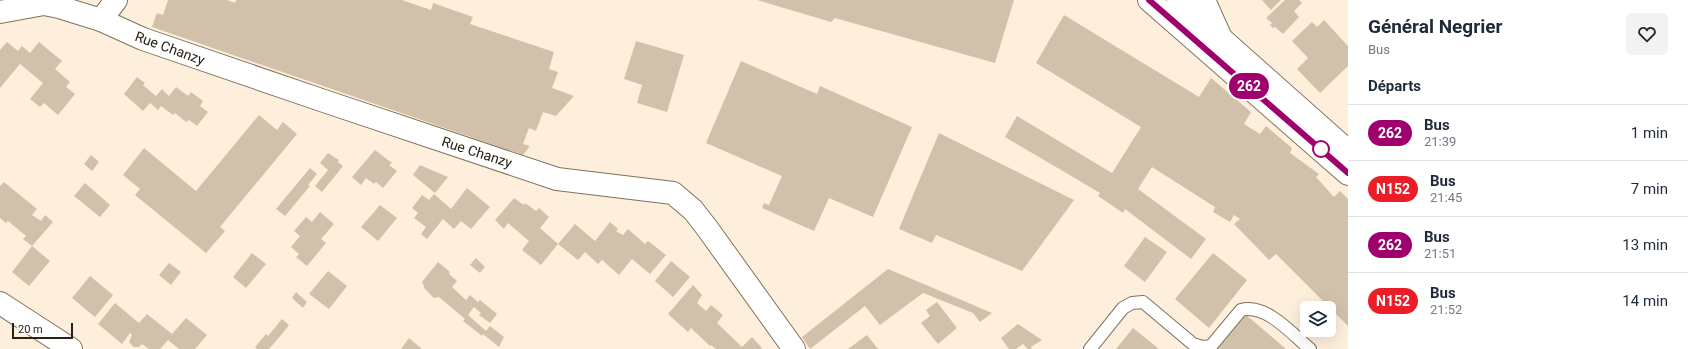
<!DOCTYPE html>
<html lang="fr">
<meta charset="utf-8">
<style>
body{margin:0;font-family:Roboto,sans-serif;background:#f2f2f3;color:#1f2937;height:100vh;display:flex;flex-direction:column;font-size:15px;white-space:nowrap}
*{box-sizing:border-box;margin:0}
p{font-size:13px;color:#747a83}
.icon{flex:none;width:22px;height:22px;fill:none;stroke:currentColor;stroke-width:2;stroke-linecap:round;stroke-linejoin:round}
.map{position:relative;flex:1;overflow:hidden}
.drawer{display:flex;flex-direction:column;background:#fff;width:340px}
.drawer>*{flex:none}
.badge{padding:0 8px;border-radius:13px;font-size:14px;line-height:26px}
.buttons{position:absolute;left:1300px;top:301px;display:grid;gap:8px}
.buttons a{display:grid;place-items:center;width:36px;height:36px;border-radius:6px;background:#fff;box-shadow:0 4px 16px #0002;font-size:20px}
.scale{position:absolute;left:12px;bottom:10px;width:61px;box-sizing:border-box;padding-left:4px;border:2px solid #282119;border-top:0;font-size:11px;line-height:14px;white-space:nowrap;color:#282119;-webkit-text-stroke:3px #fefefe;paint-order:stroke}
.map>.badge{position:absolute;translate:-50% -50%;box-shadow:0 0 0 2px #fff}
h2{padding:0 20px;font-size:15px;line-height:36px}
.round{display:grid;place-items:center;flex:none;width:42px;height:42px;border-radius:6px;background:#f2f2f3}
.headline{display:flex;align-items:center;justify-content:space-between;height:68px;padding:0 20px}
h1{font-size:19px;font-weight:700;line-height:30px}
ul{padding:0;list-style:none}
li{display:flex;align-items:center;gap:12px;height:56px;padding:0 20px;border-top:1px solid #e0e1e3}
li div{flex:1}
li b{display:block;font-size:15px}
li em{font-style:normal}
li .badge{min-width:44px;font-weight:700;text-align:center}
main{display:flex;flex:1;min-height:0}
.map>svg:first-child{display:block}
.building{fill:#d2c1aa}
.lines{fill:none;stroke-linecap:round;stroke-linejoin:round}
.lane-casing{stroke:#81725d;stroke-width:14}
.street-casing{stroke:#81725d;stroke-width:24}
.primary-casing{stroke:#81725d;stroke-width:24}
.lane{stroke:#fff;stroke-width:12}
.street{stroke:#fff;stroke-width:22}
.primary{stroke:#fff;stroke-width:22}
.line-casing{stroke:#fff;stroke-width:9}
.line{stroke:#a0006e;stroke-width:6}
.stop-dot{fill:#fff;stroke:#a0006e;stroke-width:2}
.labels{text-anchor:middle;stroke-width:3.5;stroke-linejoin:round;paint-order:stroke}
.street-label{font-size:14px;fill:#282119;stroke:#fefefe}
</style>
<main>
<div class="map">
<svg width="1348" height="349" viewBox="0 0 1348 349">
<rect width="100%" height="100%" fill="#fdefdc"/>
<!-- building -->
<g class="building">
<path d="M 168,0 L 227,0 L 235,3 L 236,0 L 402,0 L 431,10 L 433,3 L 473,17 L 470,24 L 554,52 L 549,69 L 558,72 L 552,88 L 574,96 L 556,116 L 543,112 L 536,131 L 529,128 L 523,144 L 530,146 L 523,155 L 152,27 L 157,13 L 163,15 Z"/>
<path d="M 757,0 L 1014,0 L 995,63 L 835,18 L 831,22 Z"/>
<path d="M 1262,0 L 1281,0 L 1271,10 Z"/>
<path d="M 1285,0 L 1299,0 L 1302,3 L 1294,11 L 1299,17 L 1283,34 L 1275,27 L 1273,28 L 1270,25 L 1272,23 L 1266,18 Z"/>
<path d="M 1064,15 L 1199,97 L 1211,78 L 1251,112 L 1244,124 L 1260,134 L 1266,126 L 1292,148 L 1290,153 L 1319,174 L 1316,177 L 1334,197 L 1340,191 L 1348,199 L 1348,326 L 1276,254 L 1269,260 L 1234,224 L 1240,219 L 1234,215 L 1230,222 L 1213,212 L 1215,207 L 1152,167 L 1138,189 L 1206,239 L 1191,259 L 1125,209 L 1123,213 L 1098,196 L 1100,193 L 1005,137 L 1017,116 L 1112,173 L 1141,127 L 1036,63 Z"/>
<path d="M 1324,20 L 1348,46 L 1348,66 L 1320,93 L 1297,69 L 1308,58 L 1292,41 L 1312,22 L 1317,27 Z"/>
<path d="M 636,41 L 684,55 L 667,112 L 637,103 L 642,85 L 624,79 Z"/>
<path d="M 7,42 L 18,51 L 22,46 L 30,53 L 39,42 L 62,61 L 55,69 L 70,82 L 66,87 L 75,94 L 58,115 L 44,103 L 40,107 L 30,99 L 43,83 L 20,64 L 0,88 L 0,50 Z"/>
<path d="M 741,61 L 817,94 L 820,86 L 912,127 L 873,217 L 829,198 L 814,231 L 762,208 L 764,203 L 769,205 L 782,176 L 706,143 Z"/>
<path d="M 137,77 L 145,83 L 143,85 L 156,96 L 162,89 L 169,96 L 176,87 L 188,96 L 191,92 L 203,101 L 200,106 L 208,112 L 197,126 L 189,120 L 186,122 L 175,113 L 173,115 L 161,106 L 158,110 L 150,103 L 143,111 L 124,94 Z"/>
<path d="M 259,115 L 277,130 L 283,122 L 297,134 L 220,227 L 225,231 L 206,253 L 135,195 L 140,189 L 123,175 L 144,148 L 196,191 Z"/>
<path d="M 939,133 L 1074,200 L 1022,271 L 936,235 L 932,243 L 899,229 Z"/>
<path d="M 375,150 L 392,163 L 389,165 L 397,171 L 383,188 L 376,182 L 374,184 L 366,178 L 361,185 L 352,177 Z"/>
<path d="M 328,153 L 339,160 L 338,162 L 343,166 L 322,192 L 315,186 L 328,170 L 320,163 Z"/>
<path d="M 91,155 L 99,162 L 92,171 L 84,164 Z"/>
<path d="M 420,165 L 448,177 L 435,193 L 413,175 Z"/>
<path d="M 310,168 L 317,174 L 308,185 L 310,186 L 285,216 L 276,209 Z"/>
<path d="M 4,182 L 37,209 L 32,215 L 41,221 L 45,215 L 53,222 L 32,246 L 23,239 L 26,236 L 8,221 L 6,223 L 0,218 L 0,186 Z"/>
<path d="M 85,183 L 110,205 L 100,217 L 74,196 Z"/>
<path d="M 467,188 L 490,207 L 471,229 L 461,221 L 454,229 L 443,219 L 427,239 L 421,234 L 426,227 L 414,218 L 418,213 L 412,208 L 422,195 L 429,200 L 434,194 L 451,209 Z"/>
<path d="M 514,198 L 524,205 L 525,203 L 536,211 L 539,208 L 549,217 L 540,228 L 558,244 L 575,224 L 595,241 L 610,222 L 618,229 L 616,231 L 623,235 L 628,229 L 645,244 L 648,241 L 666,255 L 650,274 L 632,259 L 619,275 L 602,260 L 598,264 L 585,252 L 578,260 L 558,244 L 541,265 L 522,250 L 529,241 L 508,223 L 504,229 L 495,220 Z"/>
<path d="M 380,205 L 397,218 L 378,241 L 361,227 Z"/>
<path d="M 320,212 L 334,224 L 321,239 L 326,243 L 307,266 L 296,257 L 299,254 L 291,247 L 300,236 L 294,231 L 306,217 L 312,222 Z"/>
<path d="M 1145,237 L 1167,252 L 1145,282 L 1124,266 Z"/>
<path d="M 32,246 L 50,261 L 29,286 L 12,272 Z"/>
<path d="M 252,253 L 266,264 L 246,288 L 233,277 Z"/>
<path d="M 1213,253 L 1247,280 L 1209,328 L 1175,299 Z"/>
<path d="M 476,258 L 485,267 L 480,273 L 470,265 Z"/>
<path d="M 671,261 L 690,277 L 673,297 L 655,281 Z"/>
<path d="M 438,262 L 450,272 L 449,274 L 457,281 L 452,287 L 466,300 L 470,295 L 478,302 L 480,300 L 497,314 L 490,323 L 479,315 L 481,313 L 474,307 L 468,315 L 486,331 L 490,326 L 504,337 L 499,347 L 483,334 L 482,336 L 463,321 L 465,319 L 439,297 L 434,298 L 425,289 L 422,282 Z"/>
<path d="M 169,263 L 181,272 L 171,285 L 159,275 Z"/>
<path d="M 888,269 L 964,301 L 992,313 L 980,322 L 973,313 L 923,293 L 880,325 L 865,306 L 810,349 L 802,337 Z"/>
<path d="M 328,271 L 347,286 L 329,309 L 309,294 Z"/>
<path d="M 90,276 L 113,295 L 95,317 L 72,298 Z"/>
<path d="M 693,285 L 702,295 L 697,303 L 706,311 L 711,305 L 723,315 L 717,323 L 742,347 L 752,337 L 762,348 L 761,349 L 716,349 L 711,345 L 710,346 L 691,328 L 688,332 L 668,314 Z"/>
<path d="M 296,292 L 307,302 L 303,308 L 292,298 Z"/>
<path d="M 937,302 L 957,328 L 938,344 L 921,323 L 930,316 L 926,310 Z"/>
<path d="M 115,303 L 139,323 L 147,314 L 172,334 L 186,318 L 207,335 L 195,349 L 179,349 L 168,340 L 160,349 L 149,349 L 142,344 L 139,347 L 134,347 L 129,342 L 132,335 L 130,333 L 122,344 L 98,324 Z"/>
<path d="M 1245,314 L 1286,349 L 1215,349 Z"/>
<path d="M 282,319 L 289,325 L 282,334 L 269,349 L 257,349 L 255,347 L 266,334 L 268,336 Z"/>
<path d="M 1018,324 L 1042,340 L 1031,347 L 1032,349 L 1028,349 L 1023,344 L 1016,349 L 1009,349 L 1001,338 Z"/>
<path d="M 1133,328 L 1159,349 L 1116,349 Z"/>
<path d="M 867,335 L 878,349 L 848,349 Z"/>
<path d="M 409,338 L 422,349 L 401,349 Z"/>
</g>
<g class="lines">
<defs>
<path id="lane" d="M 1090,349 L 1123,308 L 1132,303 L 1143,302 L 1193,344 L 1202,347 L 1211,346 L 1241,310 C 1266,303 1292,334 1310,349"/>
<g id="street">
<path d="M 1204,0 L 1221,38"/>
<path d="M 0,12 L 44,4 L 59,7 L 101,20 L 143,39 L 327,102 L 557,179 L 673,193 L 693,210 L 707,228 L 794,349"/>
<path d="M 101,20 L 116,0"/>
<path d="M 0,303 L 71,349"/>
</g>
<g id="primary">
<path d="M 1149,0 L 1348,174"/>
<path d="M 1178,0 L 1348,151"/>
</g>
</defs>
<!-- lane casing -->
<use href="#lane" class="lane-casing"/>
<!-- street casing -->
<use href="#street" class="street-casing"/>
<!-- primary casing -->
<use href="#primary" class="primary-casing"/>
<!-- lane -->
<use href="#lane" class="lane"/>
<!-- street -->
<use href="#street" class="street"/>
<!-- primary -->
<use href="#primary" class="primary"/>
</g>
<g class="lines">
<defs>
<path id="line" d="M 1149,0 L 1348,173"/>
</defs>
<!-- line casing -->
<use href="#line" class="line-casing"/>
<!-- line -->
<use href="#line" class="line"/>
</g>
<!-- markers -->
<circle class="stop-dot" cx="1321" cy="149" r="8"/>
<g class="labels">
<!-- street labels -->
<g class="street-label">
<text transform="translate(170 48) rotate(20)" y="5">Rue Chanzy</text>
<text transform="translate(477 152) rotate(18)" y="5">Rue Chanzy</text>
</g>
</g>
</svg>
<div class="buttons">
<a><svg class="icon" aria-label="layers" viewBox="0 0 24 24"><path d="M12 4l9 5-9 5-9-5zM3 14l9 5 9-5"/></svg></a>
</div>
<div class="scale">20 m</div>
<b class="badge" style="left:1249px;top:86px;background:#a0006e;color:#fff">262</b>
</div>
<section class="drawer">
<div class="headline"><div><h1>Général Negrier</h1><p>Bus</p></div><a class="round"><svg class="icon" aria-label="heart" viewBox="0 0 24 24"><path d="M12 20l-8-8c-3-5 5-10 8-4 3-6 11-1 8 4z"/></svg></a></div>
<h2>Départs</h2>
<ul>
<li><span class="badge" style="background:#a0006e;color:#fff">262</span><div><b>Bus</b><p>21:39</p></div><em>1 min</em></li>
<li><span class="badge" style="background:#ed1c29;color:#fff">N152</span><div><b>Bus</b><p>21:45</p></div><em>7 min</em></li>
<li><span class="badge" style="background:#a0006e;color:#fff">262</span><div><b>Bus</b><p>21:51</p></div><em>13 min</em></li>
<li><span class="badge" style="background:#ed1c29;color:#fff">N152</span><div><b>Bus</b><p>21:52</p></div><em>14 min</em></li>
</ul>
</section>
</main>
